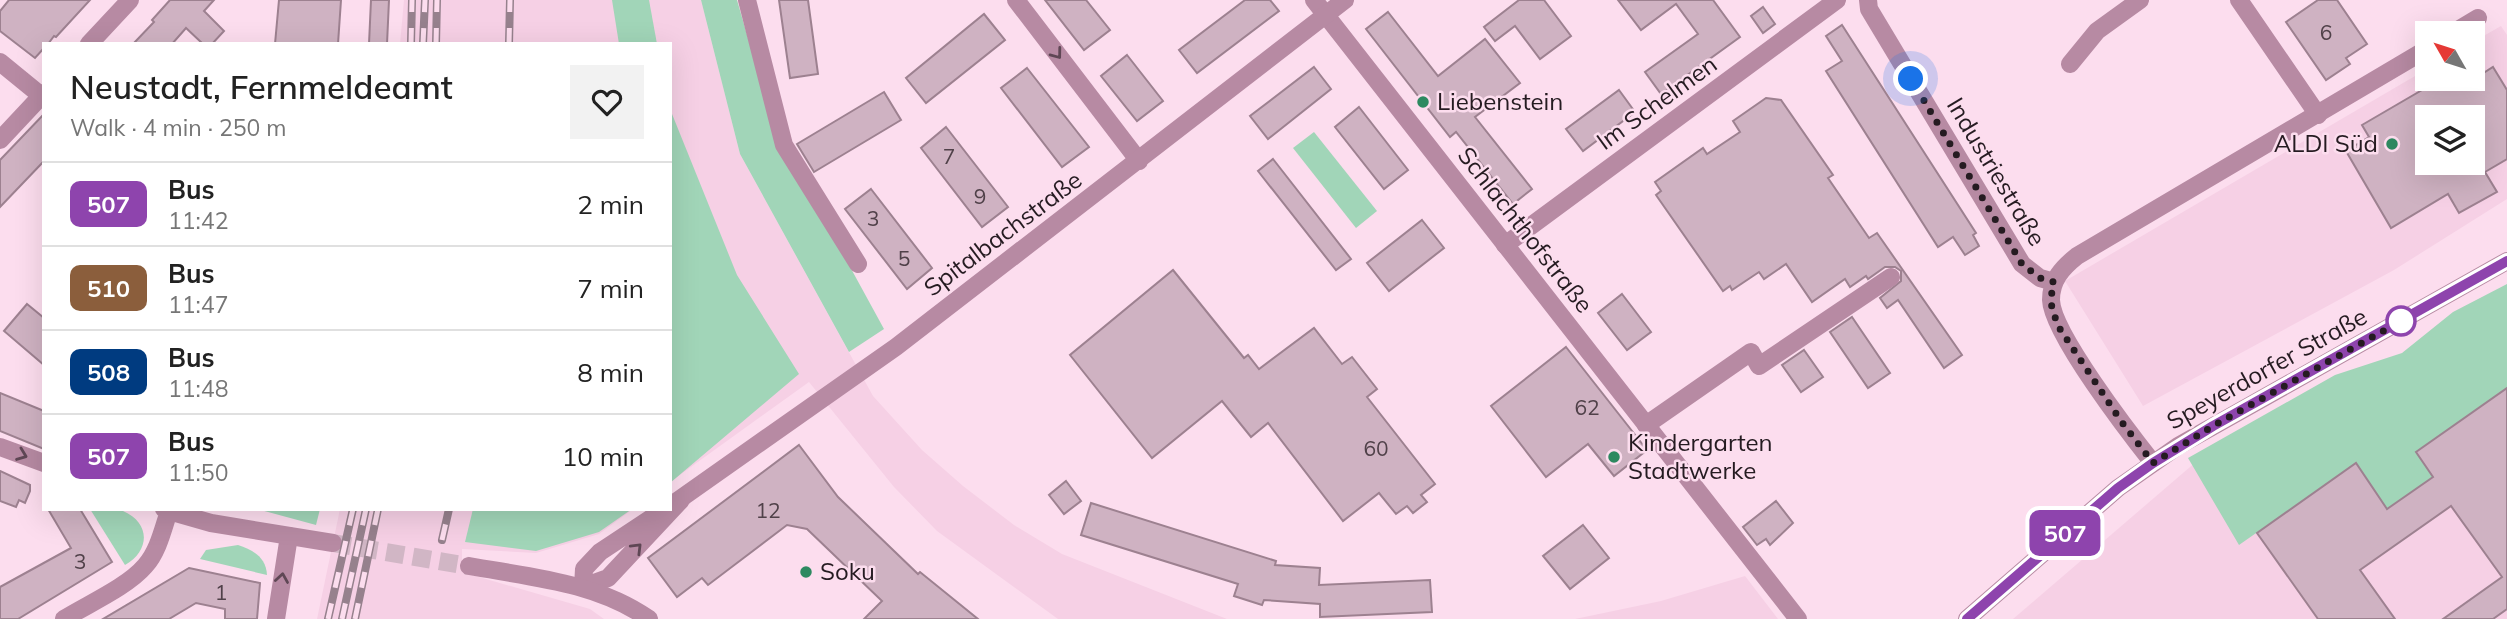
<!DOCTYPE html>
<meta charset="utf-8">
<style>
body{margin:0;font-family:Mulish,sans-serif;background:#f2f2f2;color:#222;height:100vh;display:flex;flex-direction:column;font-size:26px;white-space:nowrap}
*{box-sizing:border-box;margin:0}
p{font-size:23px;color:#767676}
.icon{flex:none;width:38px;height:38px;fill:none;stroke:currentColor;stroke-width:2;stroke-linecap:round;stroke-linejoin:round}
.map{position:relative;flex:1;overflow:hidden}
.side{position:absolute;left:42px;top:42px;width:630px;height:469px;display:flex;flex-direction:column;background:#fff;border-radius:0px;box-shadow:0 7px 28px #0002}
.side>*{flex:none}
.badge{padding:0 14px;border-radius:10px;font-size:24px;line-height:46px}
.needle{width:46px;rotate:309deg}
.fabs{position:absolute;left:2415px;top:21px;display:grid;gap:14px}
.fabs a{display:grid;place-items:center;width:70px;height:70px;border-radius:0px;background:#fff;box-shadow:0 7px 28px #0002;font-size:35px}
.you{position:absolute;width:35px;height:35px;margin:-18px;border:5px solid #fff;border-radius:50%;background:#1a73e8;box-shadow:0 0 0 10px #1a73e833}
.map>.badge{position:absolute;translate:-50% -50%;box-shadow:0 0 0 4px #fff}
.round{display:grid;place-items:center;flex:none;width:74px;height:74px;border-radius:0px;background:#f2f2f2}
.summary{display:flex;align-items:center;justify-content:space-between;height:119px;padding:0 28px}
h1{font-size:33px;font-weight:600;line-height:52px}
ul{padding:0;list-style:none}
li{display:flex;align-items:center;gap:21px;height:84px;padding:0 28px;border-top:2px solid #e0e0e0}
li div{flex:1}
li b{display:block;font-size:26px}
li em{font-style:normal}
li .badge{min-width:77px;font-weight:700;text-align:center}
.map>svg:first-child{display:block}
.built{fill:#f6d0e5;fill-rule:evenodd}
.green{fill:#a1d5b8}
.building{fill:#cfb2c2;stroke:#9d8190;stroke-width:2;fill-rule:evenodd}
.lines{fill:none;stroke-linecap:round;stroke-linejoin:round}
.tertiary-tunnel{stroke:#d1b6c5;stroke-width:18;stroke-dasharray:18 9;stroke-linecap:butt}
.minor{stroke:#b78aa3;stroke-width:18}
.tertiary{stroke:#b78aa3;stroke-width:18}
.rail-casing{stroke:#96818d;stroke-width:8}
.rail{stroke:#fcddee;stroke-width:5;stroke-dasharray:16;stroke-linecap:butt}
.oneway{stroke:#5f4755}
.line-casing{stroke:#fff;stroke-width:16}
.line{stroke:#8e44ad;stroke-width:10}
.walk{stroke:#251b21;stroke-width:7;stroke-dasharray:0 12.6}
.poi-dot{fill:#2d8960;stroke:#fcddee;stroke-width:2.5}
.stop-dot{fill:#fff;stroke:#8e44ad;stroke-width:3.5}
.labels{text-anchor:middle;stroke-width:5;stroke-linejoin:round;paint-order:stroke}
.number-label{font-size:21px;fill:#504149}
.poi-label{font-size:24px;fill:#251b21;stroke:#fcddee;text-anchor:start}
.street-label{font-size:24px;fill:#251b21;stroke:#fcddee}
</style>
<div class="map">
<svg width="2507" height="619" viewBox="0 0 2507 619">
<rect width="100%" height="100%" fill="#fcddee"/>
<!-- built -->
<g class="built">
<path d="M 404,0 L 701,0 L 740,154 L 873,396 L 922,450 L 963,486 L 1014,525 L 1062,554 L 1227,619 L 1058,619 L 937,531 L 894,487 L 809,382 L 670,482 L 670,44 L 400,44 Z"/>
<path d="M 2501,26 L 2507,35 L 2507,199 L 2394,270 L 2143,406 L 2065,281 L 2427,69 L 2427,79 L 2473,79 L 2473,42 ZM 2427,117 L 2473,117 L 2473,163 L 2427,163 Z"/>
<path d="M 2507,300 L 2507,619 L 2013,619 L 2197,461 Z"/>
<path d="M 340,509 L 633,509 L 599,534 L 536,553 L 462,549 L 462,572 L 590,609 L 604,619 L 317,619 Z"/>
<path d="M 1745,576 L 1778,619 L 1575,619 L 1661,601 Z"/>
</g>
<!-- green -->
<g class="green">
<path d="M 612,0 L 649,0 L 657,44 L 619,44 Z"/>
<path d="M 701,0 L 737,0 L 777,139 L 814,201 L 884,329 L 849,352 L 740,154 Z"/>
<path d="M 670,109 L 737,275 L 799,374 L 670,483 Z"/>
<path d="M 1314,132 L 1377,211 L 1356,228 L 1293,148 Z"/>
<path d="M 2507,284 L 2507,388 L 2416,452 L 2433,477 L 2387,509 L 2355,464 L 2239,545 L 2188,458 L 2335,375 L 2402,353 L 2453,312 Z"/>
<path d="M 90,509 C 99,509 114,507 123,511 C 151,523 150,551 125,565 Z"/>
<path d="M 257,509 L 320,509 L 316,525 Z"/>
<path d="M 473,509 L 632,509 L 599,532 L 536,551 L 465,542 Z"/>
<path d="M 238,545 C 253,550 266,557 267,575 L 200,559 L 206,550 Z"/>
</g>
<!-- building -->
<g class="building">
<path d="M 9,0 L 90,0 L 56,37 L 54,36 L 48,44 L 44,44 L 44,48 L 35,58 L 0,31 L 0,11 Z"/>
<path d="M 170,0 L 214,0 L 204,11 L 224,31 L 212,44 L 203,44 L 186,28 L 172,44 L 133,44 L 154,22 L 152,20 Z"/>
<path d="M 279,0 L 341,0 L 338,44 L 275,44 Z"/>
<path d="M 371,0 L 389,0 L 387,44 L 369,44 Z"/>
<path d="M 779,0 L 808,0 L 818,74 L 790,78 Z"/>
<path d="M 1045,0 L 1086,0 L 1110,30 L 1084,50 Z"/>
<path d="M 1245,0 L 1270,0 L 1279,11 L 1197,73 L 1179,50 Z"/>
<path d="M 1519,0 L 1544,0 L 1571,36 L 1540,59 L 1515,26 L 1495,41 L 1484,27 Z"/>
<path d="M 1618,0 L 1713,0 L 1740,37 L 1661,94 L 1645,72 L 1698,34 L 1676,4 L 1641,30 Z"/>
<path d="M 2318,0 L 2337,0 L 2367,44 L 2346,58 L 2350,64 L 2326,80 L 2286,22 Z"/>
<path d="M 1763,7 L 1775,24 L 1763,33 L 1751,16 Z"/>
<path d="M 1388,12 L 1438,76 L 1485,39 L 1520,83 L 1475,117 L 1532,189 L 1513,204 L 1456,132 L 1450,137 L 1366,29 Z"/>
<path d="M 984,14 L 1005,40 L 926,103 L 906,78 Z"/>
<path d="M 1842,25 L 1976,233 L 1973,235 L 1979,246 L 1965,255 L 1953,237 L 1938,247 L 1826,71 L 1842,61 L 1826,36 Z"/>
<path d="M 1127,55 L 1163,101 L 1137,121 L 1101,76 Z"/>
<path d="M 1314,67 L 1331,89 L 1268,139 L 1250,116 Z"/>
<path d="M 2493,67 L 2507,90 L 2507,159 L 2485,172 L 2497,192 L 2459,213 L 2448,194 L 2391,228 L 2346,151 L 2369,137 L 2362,125 L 2441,79 L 2474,79 ZM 2427,117 L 2473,117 L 2473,163 L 2427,163 Z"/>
<path d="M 1027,68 L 1089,147 L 1062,167 L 1001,88 Z"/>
<path d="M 1619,90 L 1635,112 L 1583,151 L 1566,129 Z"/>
<path d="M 884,92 L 901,120 L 814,172 L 797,144 Z"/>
<path d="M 1766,98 L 1781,100 L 1833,175 L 1828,178 L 1869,238 L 1877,233 L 1962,355 L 1944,368 L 1898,300 L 1887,308 L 1880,298 L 1901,281 L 1901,271 L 1895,267 L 1885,267 L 1868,279 L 1866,276 L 1850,287 L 1845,279 L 1812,302 L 1786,264 L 1764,279 L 1759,272 L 1732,290 L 1730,286 L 1723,291 L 1656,195 L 1661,191 L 1655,182 L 1703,148 L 1707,154 L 1740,132 L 1733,121 Z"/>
<path d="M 1359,107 L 1408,170 L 1384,189 L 1335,127 Z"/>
<path d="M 44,114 L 44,161 L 0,207 L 0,160 Z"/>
<path d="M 946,127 L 1008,207 L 982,227 L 921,148 Z"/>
<path d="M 1273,159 L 1351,259 L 1336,270 L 1258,171 Z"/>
<path d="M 871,189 L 932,268 L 907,289 L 845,209 Z"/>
<path d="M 1422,220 L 1444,248 L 1389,291 L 1367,263 Z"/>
<path d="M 1173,270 L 1244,358 L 1248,355 L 1259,369 L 1314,328 L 1342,364 L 1352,357 L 1377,389 L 1367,397 L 1435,484 L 1421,495 L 1427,502 L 1413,513 L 1407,506 L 1396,514 L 1379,493 L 1343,521 L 1268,423 L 1251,437 L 1222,401 L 1152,458 L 1070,355 Z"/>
<path d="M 1622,294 L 1651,332 L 1627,350 L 1598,313 Z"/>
<path d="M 27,304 L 44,318 L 44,365 L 4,331 Z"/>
<path d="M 1852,317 L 1890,373 L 1868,388 L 1830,332 Z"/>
<path d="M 1566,347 L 1647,450 L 1614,476 L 1588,444 L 1546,477 L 1491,406 Z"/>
<path d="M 1804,350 L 1823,377 L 1801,392 L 1782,365 Z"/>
<path d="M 2507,388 L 2507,609 L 2493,619 L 2443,619 L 2502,577 L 2451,506 L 2360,570 L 2395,619 L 2318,619 L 2257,533 L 2356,463 L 2387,509 L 2433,477 L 2416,452 Z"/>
<path d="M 0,393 L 44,411 L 44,449 L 0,431 Z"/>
<path d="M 799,445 L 838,497 L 918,574 L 920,572 L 978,619 L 864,619 L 882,601 L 807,529 L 787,525 L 708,585 L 702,578 L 677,597 L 648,558 Z"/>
<path d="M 0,471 L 30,485 L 30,491 L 25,503 L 19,500 L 16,507 L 0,501 Z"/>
<path d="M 1066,481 L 1081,501 L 1064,514 L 1049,495 Z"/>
<path d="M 1776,501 L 1793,523 L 1770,545 L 1766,539 L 1757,545 L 1743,527 Z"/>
<path d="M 1091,503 L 1276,561 L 1275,565 L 1320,568 L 1319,585 L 1430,580 L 1432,612 L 1320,617 L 1320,604 L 1264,600 L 1262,605 L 1234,596 L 1238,584 L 1081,535 Z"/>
<path d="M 48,509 L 80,509 L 112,562 L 18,619 L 0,619 L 0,587 L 71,548 Z"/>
<path d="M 1583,525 L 1609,558 L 1570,589 L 1543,556 Z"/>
<path d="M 189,568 L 260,583 L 257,619 L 225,619 L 225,609 L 196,603 L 169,619 L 103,619 Z"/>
</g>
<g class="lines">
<!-- tertiary-tunnel -->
<path class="tertiary-tunnel" d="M 333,543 L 469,566"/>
<!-- minor -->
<g class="minor">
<path d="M 747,0 L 784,145 L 858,264"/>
<path d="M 1016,0 L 1139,161"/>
<path d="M 1314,0 L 1798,619"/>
<path d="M 1868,0 L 1869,9 L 2022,264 L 2040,278 L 2054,282"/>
<path d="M 2239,0 L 2318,115"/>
<path d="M 2453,33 L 2478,18"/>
<path d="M 89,44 L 130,0"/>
<path d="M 2070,64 L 2097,31 L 2140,0"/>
<path d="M 0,140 L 44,93"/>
<path d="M 1505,245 L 1837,0"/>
<path d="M 1646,425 L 1751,352 L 1759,366 L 1891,277"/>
<path d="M 0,447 L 44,463"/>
<path d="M 2153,463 C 2130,434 2052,333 2051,300 C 2051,280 2062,268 2077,256 L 2427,49"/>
<path d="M 670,506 L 896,347 L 1345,0"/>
<path d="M 665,509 L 600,552 L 584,569 L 583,587 L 608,578 L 681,500"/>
<path d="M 64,619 C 88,604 127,587 145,566 C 158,552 163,529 169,511 L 164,509"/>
<path d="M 276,619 L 289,536"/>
</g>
<!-- tertiary -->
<g class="tertiary">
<path d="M 0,62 L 44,98"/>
<path d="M 170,509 L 169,511 L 211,523 L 333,543"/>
<path d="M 469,566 C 530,577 596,582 649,619"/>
<path d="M 1967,619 L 2118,488 L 2178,446 L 2507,261"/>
</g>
<defs>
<g id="rail">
<path d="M 411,44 L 412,0"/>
<path d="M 423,44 L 425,0"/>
<path d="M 436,44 L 437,0"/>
<path d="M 509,44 L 510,0"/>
<path d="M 442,540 L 449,509"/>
<path d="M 328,619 L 353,509"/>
<path d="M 342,619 L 366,509"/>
<path d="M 355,619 L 378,509"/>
</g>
</defs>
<!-- rail casing -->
<use href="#rail" class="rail-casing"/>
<!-- rail -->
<use href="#rail" class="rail"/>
</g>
<!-- one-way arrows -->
<defs><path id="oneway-chevron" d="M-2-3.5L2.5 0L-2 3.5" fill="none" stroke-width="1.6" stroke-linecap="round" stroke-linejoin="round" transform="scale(1.75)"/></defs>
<g class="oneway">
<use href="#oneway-chevron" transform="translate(1057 54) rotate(53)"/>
<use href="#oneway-chevron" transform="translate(22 455) rotate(21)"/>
<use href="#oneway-chevron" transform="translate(637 548) rotate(-45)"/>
<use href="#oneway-chevron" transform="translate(282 578) rotate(-81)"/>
</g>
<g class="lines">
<defs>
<path id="line" d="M 1967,619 L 2118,488 L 2153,463 L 2213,426 L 2507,261"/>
</defs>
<!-- line casing -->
<use href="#line" class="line-casing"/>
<!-- line -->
<use href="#line" class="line"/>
<!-- walk -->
<path class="walk" d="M 1911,79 L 2022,264 L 2040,278 L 2054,282 L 2051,297 L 2052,310 L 2060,329 L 2121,421 L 2153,463 L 2213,426 L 2401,321"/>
</g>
<!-- markers -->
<g class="poi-dot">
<circle cx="1423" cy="102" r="7"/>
<circle cx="2392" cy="144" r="7"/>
<circle cx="1614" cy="457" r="7"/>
<circle cx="806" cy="572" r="7"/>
</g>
<circle class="stop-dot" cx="2401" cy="321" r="14"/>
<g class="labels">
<!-- number labels -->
<g class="number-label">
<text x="2326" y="40">6</text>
<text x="949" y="164">7</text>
<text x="980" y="204">9</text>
<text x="873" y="226">3</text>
<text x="904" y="266">5</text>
<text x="1587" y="415">62</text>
<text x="1376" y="456">60</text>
<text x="768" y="518">12</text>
<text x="80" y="569">3</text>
<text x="221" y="600">1</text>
</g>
<!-- poi labels -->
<g class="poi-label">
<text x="1437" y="110">Liebenstein</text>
<text x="2378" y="152" text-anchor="end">ALDI Süd</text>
<text x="1628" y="451">Kindergarten<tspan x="1628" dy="28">Stadtwerke</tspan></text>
<text x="820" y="580">Soku</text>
</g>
<!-- street labels -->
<g class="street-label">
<text transform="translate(1657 103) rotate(-36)" y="8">Im Schelmen</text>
<text transform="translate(1996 172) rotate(59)" y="8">Industriestraße</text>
<text transform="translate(1525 230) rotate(52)" y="8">Schlachthofstraße</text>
<text transform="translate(1003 234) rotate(-37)" y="8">Spitalbachstraße</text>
<text transform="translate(2267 369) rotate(-29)" y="8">Speyerdorfer Straße</text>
</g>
</g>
</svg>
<div class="fabs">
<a><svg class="needle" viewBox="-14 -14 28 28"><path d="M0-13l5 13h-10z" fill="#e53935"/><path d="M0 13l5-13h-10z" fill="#767676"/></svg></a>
<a><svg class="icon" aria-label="layers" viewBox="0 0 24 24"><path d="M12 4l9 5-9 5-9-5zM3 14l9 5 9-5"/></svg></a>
</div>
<div class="you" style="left:1911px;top:79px"></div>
<b class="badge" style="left:2065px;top:533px;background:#8e44ad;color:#fff">507</b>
<section class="side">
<div class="summary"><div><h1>Neustadt, Fernmeldeamt</h1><p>Walk · 4 min · 250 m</p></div><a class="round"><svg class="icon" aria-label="heart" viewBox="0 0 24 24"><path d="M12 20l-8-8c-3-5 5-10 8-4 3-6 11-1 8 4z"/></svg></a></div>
<ul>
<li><span class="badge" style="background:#8e44ad;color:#fff">507</span><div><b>Bus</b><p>11:42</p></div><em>2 min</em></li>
<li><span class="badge" style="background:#8b5e3c;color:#fff">510</span><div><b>Bus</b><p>11:47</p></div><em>7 min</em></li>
<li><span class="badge" style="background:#003b80;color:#fff">508</span><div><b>Bus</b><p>11:48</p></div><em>8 min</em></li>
<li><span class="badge" style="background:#8e44ad;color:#fff">507</span><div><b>Bus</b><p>11:50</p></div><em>10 min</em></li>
</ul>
</section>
</div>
